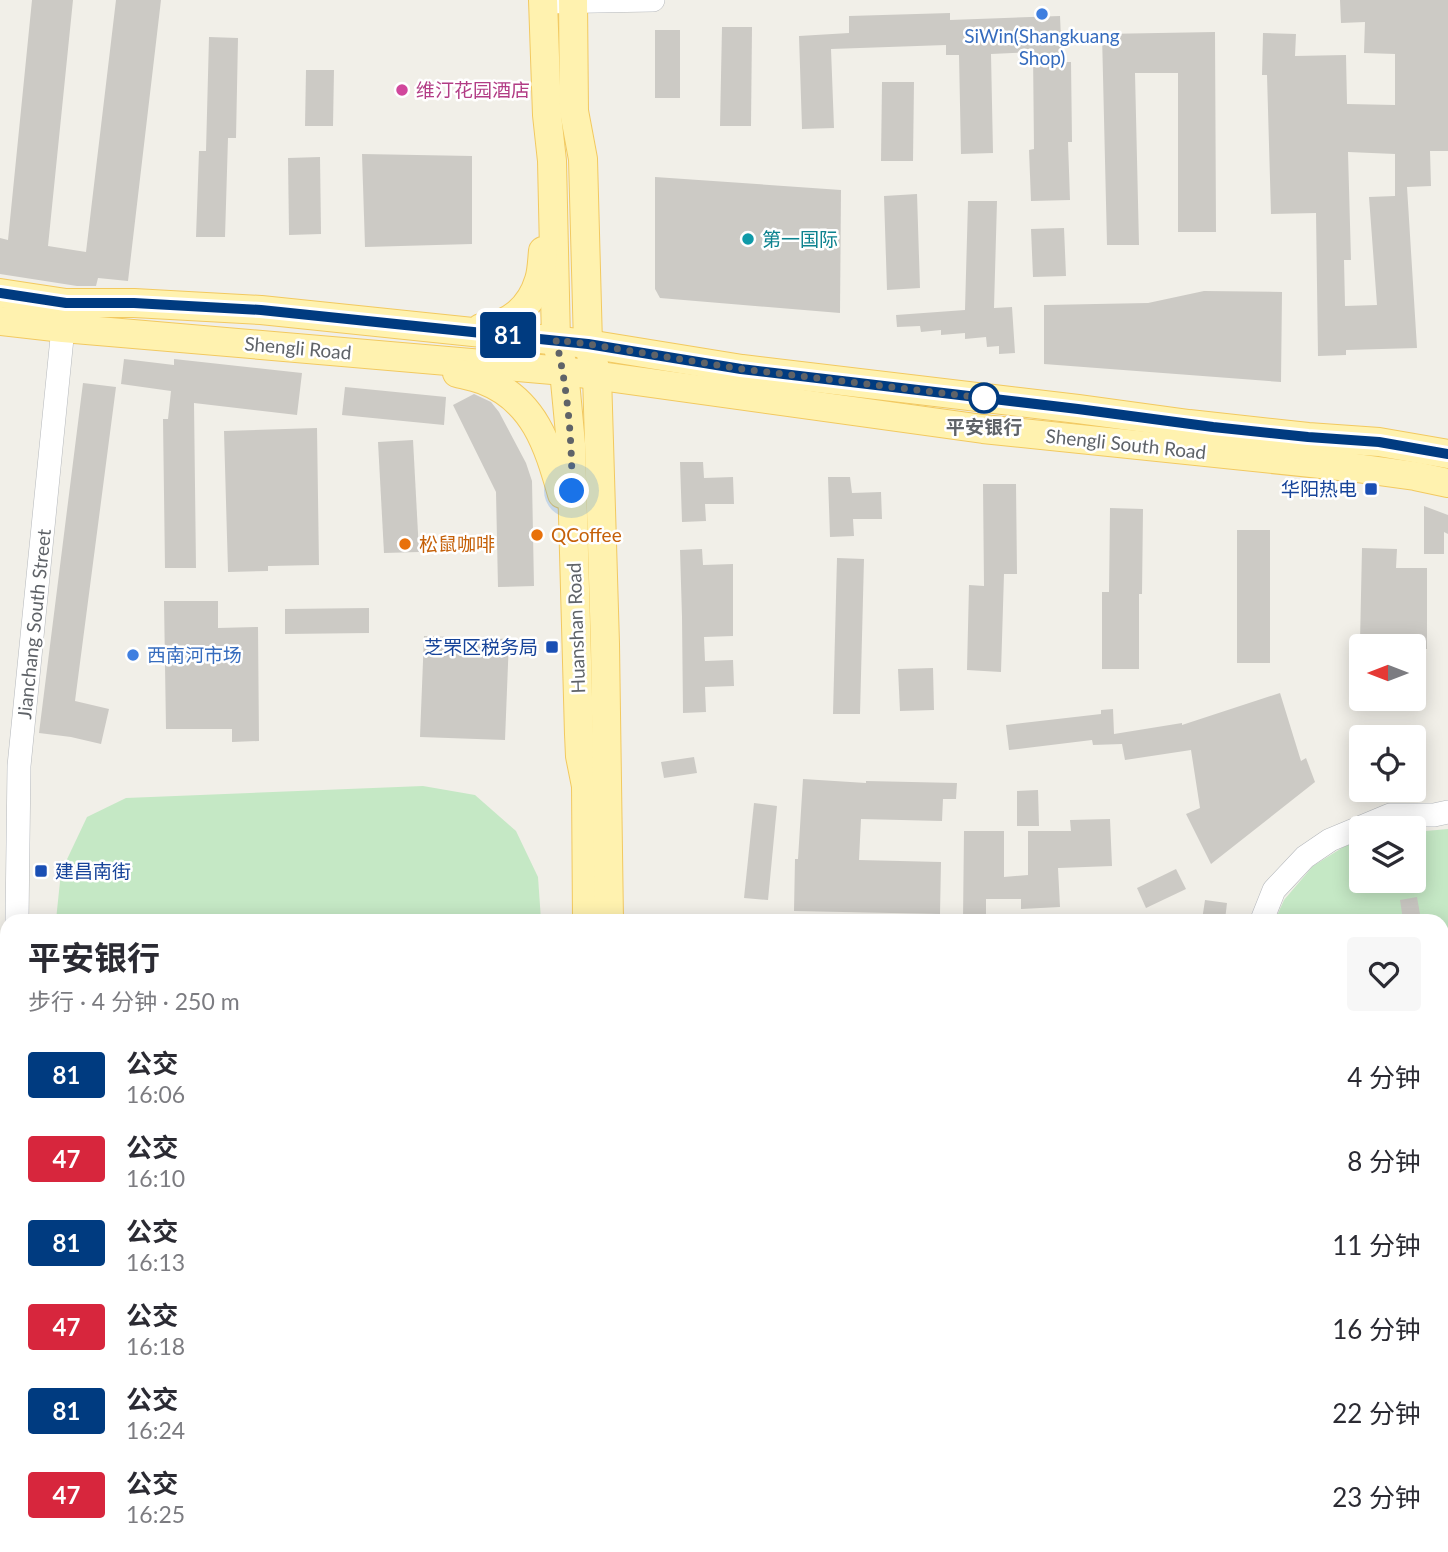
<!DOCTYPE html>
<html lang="zh">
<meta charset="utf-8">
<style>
body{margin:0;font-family:Lato,"Noto Sans SC",sans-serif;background:#f7f7f7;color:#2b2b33;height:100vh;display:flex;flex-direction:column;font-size:26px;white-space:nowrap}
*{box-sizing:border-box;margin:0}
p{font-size:23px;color:#7c7c81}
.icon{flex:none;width:38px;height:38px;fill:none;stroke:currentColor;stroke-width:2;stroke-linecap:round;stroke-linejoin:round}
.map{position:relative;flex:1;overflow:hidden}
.panel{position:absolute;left:0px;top:914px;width:1449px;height:639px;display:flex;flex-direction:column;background:#fff;border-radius:21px 21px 0 0;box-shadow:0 4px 18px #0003}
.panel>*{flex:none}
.badge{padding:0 14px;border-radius:5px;font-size:24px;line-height:46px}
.needle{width:46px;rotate:270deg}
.fabs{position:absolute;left:1349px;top:634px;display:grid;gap:14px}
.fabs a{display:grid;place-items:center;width:77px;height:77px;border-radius:7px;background:#fff;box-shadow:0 4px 18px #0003;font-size:35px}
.you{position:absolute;width:35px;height:35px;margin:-18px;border:5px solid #fff;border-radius:50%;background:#1a73e8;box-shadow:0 0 0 10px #1a73e833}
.map>.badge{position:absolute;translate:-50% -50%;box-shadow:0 0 0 4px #fff}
.round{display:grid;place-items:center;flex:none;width:74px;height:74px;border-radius:7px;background:#f7f7f7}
.overview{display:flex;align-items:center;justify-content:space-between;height:119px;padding:0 28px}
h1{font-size:33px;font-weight:700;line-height:52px}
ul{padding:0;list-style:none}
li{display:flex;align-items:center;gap:21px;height:84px;padding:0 28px}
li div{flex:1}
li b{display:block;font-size:26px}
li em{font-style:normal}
li .badge{min-width:77px;font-weight:700;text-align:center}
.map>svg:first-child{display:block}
.green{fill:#c5e8c5}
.water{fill:#aadaff}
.building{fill:#cccac5;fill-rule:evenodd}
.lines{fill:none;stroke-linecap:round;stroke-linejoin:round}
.minor-casing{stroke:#b5b8bc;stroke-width:24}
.major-casing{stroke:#f2c960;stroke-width:30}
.minor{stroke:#fff;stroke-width:23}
.major{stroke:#fff2af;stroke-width:28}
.line-casing{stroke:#fff;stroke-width:16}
.line{stroke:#003b80;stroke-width:10}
.walk{stroke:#5f6368;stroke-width:7;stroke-dasharray:0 12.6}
.shop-dot{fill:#3f7fe0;stroke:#fff;stroke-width:2.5}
.hotel-dot{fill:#d1479c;stroke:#fff;stroke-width:2.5}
.culture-dot{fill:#0f9aa8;stroke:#fff;stroke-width:2.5}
.stop-dot{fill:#fff;stroke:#003b80;stroke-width:3.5}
.transit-dot{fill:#1a4fb4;stroke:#fff;stroke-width:2.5}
.food-dot{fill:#e8710a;stroke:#fff;stroke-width:2.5}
.labels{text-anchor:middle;stroke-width:5;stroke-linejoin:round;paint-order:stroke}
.shop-label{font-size:19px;fill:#366cbe;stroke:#fff}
.hotel-label{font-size:19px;fill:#b23c85;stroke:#fff;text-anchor:start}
.culture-label{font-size:19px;fill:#0d838f;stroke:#fff;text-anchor:start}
.street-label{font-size:19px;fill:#5f6368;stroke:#fff}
.stop-label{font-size:19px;font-weight:bold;fill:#5f6368;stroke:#fff}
.transit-label{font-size:19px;fill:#164399;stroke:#fff;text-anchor:end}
.food-label{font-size:19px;fill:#c56008;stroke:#fff;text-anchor:start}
</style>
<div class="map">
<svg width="1448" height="1552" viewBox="0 0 1448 1552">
<rect width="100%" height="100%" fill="#f1efe8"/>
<!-- green -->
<g class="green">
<path d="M 423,786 L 475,795 L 516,831 L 538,877 L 541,920 L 56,920 L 61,872 L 87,817 L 126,798 Z"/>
<path d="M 1448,829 L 1448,1552 L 637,1552 L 637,1545 L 1442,1545 L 1442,920 L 1275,920 L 1284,900 L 1313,866 L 1345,846 L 1361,841 L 1362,880 L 1414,880 L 1414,832 Z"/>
</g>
<!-- water -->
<path class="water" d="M 693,1545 L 1208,1545 L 1213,1552 L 693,1552 Z"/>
<!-- building -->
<g class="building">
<path d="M 32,0 L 73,0 L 48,246 L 86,252 L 116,0 L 161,0 L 128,281 L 98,278 L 96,286 L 77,286 L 0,274 L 0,238 L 8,240 Z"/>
<path d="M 1340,0 L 1448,0 L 1448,151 L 1430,151 L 1431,186 L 1407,187 L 1417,348 L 1346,350 L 1346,355 L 1318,356 L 1316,213 L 1271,214 L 1267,75 L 1262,75 L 1263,33 L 1296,34 L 1295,56 L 1346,55 L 1347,104 L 1395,105 L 1395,54 L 1364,53 L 1365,22 L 1341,23 ZM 1348,152 L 1395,154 L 1395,196 L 1369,197 L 1377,305 L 1345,306 L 1344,260 L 1351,260 Z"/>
<path d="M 950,13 L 950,20 L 1060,16 L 1062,62 L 1071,62 L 1072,142 L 1068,142 L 1070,200 L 1031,201 L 1029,150 L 1034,149 L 1033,52 L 991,54 L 993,153 L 961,154 L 959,55 L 946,55 L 946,45 L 831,49 L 834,128 L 802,129 L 799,36 L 849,33 L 849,16 Z"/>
<path d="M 722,27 L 752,27 L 751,126 L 720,126 Z"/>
<rect x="655" y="30" width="25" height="68"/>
<path d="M 1215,32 L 1216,232 L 1178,232 L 1178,73 L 1135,73 L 1139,245 L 1107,245 L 1102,34 Z"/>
<path d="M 209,37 L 238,38 L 236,138 L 228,138 L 225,237 L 196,237 L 199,151 L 206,151 Z"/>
<path d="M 306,70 L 334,70 L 333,126 L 305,126 Z"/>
<path d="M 882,82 L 914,82 L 913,161 L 881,161 Z"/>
<path d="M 362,154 L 472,156 L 472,244 L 365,247 Z"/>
<path d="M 320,157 L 321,234 L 289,235 L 288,158 Z"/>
<path d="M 655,177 L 841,190 L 840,313 L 660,298 L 655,289 Z"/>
<path d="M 917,194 L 920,288 L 887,290 L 884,196 Z"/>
<path d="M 968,201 L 997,201 L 994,308 L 1012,307 L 1015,353 L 999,354 L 999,346 L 987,347 L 986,337 L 965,339 L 965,333 L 941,335 L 941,330 L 921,332 L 920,326 L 897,327 L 896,315 L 965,310 Z"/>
<path d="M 1064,228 L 1066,276 L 1033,277 L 1031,229 Z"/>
<path d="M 1204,291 L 1282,292 L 1281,382 L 1044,364 L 1044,305 L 1148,303 Z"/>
<path d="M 124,359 L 174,365 L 174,359 L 302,373 L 297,415 L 194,403 L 196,568 L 165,568 L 163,419 L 168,419 L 171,391 L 121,384 Z"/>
<path d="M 83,383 L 116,387 L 75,701 L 109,709 L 101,744 L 71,737 L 39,733 Z"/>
<path d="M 345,387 L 446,397 L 444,425 L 342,415 Z"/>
<path d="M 474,394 L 491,402 L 499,412 L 526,463 L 532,481 L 534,586 L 498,587 L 496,492 L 453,405 Z"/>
<path d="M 317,428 L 319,565 L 268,566 L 268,571 L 228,572 L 224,431 Z"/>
<path d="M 413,440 L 419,552 L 384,553 L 378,442 Z"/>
<path d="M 680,462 L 703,462 L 704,478 L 733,477 L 734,504 L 705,504 L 706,521 L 682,522 Z"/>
<path d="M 828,477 L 850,477 L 852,493 L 881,492 L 882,519 L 853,519 L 854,536 L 830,537 Z"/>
<path d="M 983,484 L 1016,484 L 1017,574 L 1004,574 L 1001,672 L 967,670 L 969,585 L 984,586 Z"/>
<path d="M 1424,506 L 1448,515 L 1448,534 L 1444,532 L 1444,554 L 1424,554 Z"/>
<path d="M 1110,508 L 1143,509 L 1142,594 L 1139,594 L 1139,669 L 1102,669 L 1102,592 L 1109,592 Z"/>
<rect x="1237" y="530" width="33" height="133"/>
<path d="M 1362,548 L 1397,549 L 1396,568 L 1427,568 L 1427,649 L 1414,649 L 1414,646 L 1410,646 L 1410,644 L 1360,642 Z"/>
<path d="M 702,549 L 703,565 L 733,564 L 733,636 L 704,637 L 705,661 L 733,660 L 734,686 L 705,687 L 706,712 L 683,713 L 682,617 L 680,550 Z"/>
<path d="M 837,558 L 864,559 L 860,714 L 833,714 Z"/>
<path d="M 164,601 L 218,601 L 218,628 L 258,627 L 259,741 L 232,742 L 232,729 L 166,729 Z"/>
<path d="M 369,608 L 369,633 L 285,634 L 285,609 Z"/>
<path d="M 424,636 L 509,639 L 505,740 L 420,737 Z"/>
<path d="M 933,668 L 934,710 L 900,711 L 898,669 Z"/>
<path d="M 1280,693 L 1301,761 L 1306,758 L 1315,782 L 1211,864 L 1186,814 L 1200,808 L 1191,750 L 1125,760 L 1122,744 L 1093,745 L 1092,740 L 1009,750 L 1006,725 L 1101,714 L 1101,710 L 1113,709 L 1114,734 L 1182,723 L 1182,725 Z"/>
<path d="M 694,757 L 697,773 L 664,778 L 661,762 Z"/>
<path d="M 803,779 L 866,783 L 866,781 L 957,783 L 956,799 L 943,799 L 942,821 L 861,819 L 859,860 L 941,862 L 940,914 L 794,911 L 795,859 L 798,859 Z"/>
<path d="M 1038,790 L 1039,826 L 1017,826 L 1017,791 Z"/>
<path d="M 754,803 L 777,806 L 768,900 L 744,898 Z"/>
<path d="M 1110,819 L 1112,866 L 1058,868 L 1060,907 L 1021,909 L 1021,899 L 986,899 L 986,914 L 972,920 L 963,920 L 964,831 L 1004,831 L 1004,877 L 1028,875 L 1028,831 L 1071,831 L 1070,820 Z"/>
<path d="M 1176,869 L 1186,889 L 1146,908 L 1137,888 Z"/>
<path d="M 1417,897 L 1421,920 L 1403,920 L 1400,900 Z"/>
<path d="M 1205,900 L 1227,903 L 1225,920 L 1202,920 Z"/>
</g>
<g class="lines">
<defs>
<g id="minor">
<path d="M 543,2 L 653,0"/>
<path d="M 17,920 L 19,766 L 63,328"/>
<path d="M 1262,920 L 1274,890 L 1305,857 L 1330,840 L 1390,815 L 1434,815 L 1448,812"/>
<path d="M 183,1545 L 183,1552"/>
<path d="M 11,1552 L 11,1545"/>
<path d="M 1360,1552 L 1360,1545"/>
</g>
<g id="major">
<path d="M 543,0 L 547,115 L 552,161 L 556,340 L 564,371 L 571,444 L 579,734 L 580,756 L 586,786 L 587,920"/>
<path d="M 573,0 L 574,111 L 583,159 L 588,344 L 597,375 L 605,644 L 609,920"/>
<path d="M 0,293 L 66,303 L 134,303 L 261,310 L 588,344 L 742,369 L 1078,409 L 1189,424 L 1308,437 L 1379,442 L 1448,454"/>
<path d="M 0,321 L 63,328 L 564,371 L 983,429 L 1349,467 L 1415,476 L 1448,483"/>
<path d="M 481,328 C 510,326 531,307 539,280 C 542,271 542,260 543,251"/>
<path d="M 457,373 C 465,375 475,377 483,380 C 535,400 548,446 562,494"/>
<path d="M 0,1136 L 7,1136"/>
<path d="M 0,1165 L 7,1165"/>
<path d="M 601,1545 L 601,1552"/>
<path d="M 625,1545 L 625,1552"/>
</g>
</defs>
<!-- minor casing -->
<use href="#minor" class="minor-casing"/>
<!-- major casing -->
<use href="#major" class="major-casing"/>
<!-- minor -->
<use href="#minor" class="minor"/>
<!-- major -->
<use href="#major" class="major"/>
</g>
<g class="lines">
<defs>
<path id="line" d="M 0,293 L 66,303 L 134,303 L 261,310 L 588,344 L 741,369 L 1078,409 L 1213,427 L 1308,437 L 1379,442 L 1448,454"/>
</defs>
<!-- line casing -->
<use href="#line" class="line-casing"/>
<!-- line -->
<use href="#line" class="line"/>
<!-- walk -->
<path class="walk" d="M 572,491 C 572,440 568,390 556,340 L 588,344 L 741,369 L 984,398"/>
</g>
<!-- markers -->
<g class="shop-dot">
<circle cx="1042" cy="14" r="7"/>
<circle cx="133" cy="655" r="7"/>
</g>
<circle class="hotel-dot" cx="402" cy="90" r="7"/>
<circle class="culture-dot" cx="748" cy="239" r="7"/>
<circle class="stop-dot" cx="984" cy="398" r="14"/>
<g class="transit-dot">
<rect x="1364" y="482" width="14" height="14" rx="3.5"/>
<rect x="545" y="640" width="14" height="14" rx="3.5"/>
<rect x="34" y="864" width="14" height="14" rx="3.5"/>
</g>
<g class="food-dot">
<circle cx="537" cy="535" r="7"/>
<circle cx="405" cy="544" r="7"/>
</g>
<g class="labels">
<!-- shop labels -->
<g class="shop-label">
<text x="1042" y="43">SiWin(Shangkuang<tspan x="1042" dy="22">Shop)</tspan></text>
<text x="147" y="662" text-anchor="start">西南河市场</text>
</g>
<!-- hotel labels -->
<g class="hotel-label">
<text x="416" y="97">维汀花园酒店</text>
</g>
<!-- culture labels -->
<g class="culture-label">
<text x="762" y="246">第一国际</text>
</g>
<!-- street labels -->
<g class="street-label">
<text transform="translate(298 348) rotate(5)" y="7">Shengli Road</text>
<text transform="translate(1126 444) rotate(6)" y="7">Shengli South Road</text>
<text transform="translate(34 624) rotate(-84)" y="7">Jianchang South Street</text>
<text transform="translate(576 628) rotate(-92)" y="7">Huanshan Road</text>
</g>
<!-- stop labels -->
<g class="stop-label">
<text x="984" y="434">平安银行</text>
</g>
<!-- transit labels -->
<g class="transit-label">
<text x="1357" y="496">华阳热电</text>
<text x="538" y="654">芝罘区税务局</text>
<text x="55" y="878" text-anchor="start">建昌南街</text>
</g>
<!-- food labels -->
<g class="food-label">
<text x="551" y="542">QCoffee</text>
<text x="419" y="551">松鼠咖啡</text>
</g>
</g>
</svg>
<div class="fabs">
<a><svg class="needle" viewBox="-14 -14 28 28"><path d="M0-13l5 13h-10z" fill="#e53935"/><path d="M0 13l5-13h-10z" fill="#7c7c81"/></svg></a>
<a><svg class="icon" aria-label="locate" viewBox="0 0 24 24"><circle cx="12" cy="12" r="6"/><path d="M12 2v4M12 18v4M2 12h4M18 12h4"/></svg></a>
<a><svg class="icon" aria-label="layers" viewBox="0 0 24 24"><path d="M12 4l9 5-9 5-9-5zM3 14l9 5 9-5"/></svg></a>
</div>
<div class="you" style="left:572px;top:491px"></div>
<b class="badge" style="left:508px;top:335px;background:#003b80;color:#fff">81</b>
<section class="panel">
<div class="overview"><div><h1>平安银行</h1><p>步行 · 4 分钟 · 250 m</p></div><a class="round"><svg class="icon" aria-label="heart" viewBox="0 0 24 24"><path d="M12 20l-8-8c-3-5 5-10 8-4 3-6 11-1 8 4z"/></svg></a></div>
<ul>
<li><span class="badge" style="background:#003b80;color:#fff">81</span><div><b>公交</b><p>16:06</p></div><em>4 分钟</em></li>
<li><span class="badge" style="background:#d7263d;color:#fff">47</span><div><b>公交</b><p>16:10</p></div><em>8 分钟</em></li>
<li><span class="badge" style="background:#003b80;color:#fff">81</span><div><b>公交</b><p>16:13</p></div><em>11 分钟</em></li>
<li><span class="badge" style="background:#d7263d;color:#fff">47</span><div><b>公交</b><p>16:18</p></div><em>16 分钟</em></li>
<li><span class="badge" style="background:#003b80;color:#fff">81</span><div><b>公交</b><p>16:24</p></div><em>22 分钟</em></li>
<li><span class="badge" style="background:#d7263d;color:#fff">47</span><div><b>公交</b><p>16:25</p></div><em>23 分钟</em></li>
</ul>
</section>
</div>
